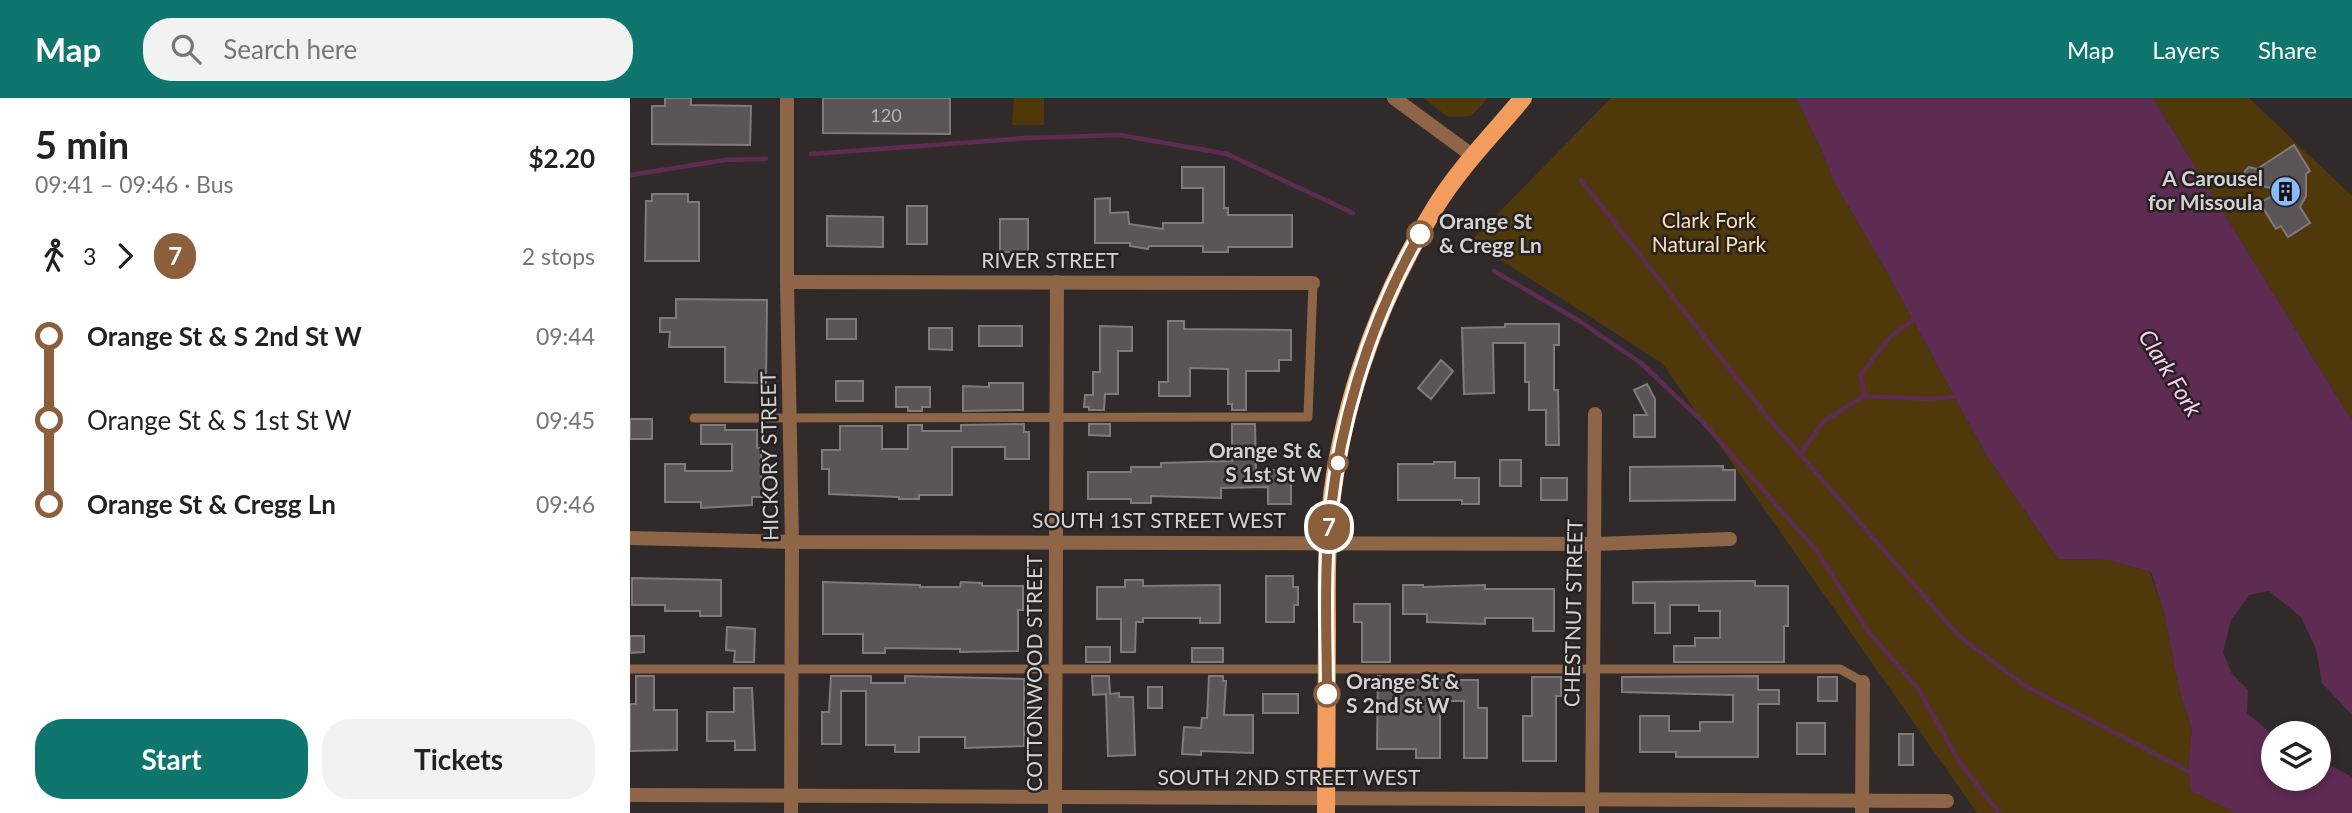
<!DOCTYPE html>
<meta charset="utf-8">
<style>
body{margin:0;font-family:Lato,sans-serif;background:#f2f2f2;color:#222;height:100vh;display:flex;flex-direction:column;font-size:26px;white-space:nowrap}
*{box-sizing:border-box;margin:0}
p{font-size:23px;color:#767676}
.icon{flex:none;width:38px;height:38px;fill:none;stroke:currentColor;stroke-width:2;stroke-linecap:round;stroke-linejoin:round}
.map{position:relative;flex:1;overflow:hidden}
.sheet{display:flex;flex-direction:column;background:#fff;width:630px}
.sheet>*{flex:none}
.badge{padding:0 14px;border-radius:23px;font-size:24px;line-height:46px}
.fabs{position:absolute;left:1631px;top:623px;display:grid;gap:14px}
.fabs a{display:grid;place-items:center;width:70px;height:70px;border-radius:50%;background:#fff;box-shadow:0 4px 10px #0003;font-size:35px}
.map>.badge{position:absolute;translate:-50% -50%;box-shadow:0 0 0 4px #fff}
.legs{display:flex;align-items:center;gap:10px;height:77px;padding:0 35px;font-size:23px}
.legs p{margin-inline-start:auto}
.head{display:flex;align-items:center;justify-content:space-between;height:119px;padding:0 35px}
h1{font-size:38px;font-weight:700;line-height:52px}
.button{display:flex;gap:14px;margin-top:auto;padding:14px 35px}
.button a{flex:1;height:80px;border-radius:28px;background:#0f766e;color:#fff;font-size:28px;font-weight:700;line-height:80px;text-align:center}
.button a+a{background:#f2f2f2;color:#222}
ul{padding:0 35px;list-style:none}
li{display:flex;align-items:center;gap:24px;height:84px;font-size:26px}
li i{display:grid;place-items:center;width:10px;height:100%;margin:0 9px;background:currentColor}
li i::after{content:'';width:18px;height:18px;margin:-9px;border:5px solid;border-radius:50%;background:#fff}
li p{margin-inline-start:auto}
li:first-child i{background:linear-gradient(#0000 50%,currentColor 0)}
li:last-child i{background:linear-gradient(currentColor 50%,#0000 0)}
header{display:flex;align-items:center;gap:42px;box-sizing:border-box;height:98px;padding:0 35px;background:#0f766e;color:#fff}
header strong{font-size:33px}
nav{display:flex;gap:38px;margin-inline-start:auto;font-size:24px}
.search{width:490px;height:63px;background:#f2f2f2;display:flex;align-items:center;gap:18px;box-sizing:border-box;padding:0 24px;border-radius:28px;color:#767676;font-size:26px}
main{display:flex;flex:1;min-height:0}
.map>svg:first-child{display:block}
.green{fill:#4f390a}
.water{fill:#5e2b53}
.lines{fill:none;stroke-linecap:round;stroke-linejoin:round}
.stream{stroke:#5e2b53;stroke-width:4.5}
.building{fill:#5b5557;stroke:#807a7b;stroke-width:2}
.service{stroke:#8f6548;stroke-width:9}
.minor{stroke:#8f6548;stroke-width:14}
.tertiary{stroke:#8f6548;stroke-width:14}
.primary{stroke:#f29c5d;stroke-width:18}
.line-1-casing{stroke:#fff;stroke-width:16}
.line-1{stroke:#8b5e3c;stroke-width:10}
.stop-1-dot{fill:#fff;stroke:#8b5e3c;stroke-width:3.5}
.labels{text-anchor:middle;stroke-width:5;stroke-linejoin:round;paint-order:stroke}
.number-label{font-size:18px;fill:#b6b2b2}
.poi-label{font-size:21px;font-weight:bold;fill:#d4d1d0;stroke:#262121;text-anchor:end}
.park-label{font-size:21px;fill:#fce0ac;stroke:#262121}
.stop-label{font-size:21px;font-weight:bold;fill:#d4d1d0;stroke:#262121;text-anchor:start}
.street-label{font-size:21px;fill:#d4d1d0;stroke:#262121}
.water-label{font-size:23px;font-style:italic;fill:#ffccf2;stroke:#262121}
</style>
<header>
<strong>Map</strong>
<div class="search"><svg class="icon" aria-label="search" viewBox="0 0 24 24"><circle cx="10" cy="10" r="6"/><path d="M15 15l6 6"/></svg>Search here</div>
<nav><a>Map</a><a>Layers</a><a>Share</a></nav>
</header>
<main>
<section class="sheet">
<div class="head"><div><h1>5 min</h1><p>09:41 – 09:46 · Bus</p></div><b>$2.20</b></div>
<div class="legs"><svg class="icon" aria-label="walk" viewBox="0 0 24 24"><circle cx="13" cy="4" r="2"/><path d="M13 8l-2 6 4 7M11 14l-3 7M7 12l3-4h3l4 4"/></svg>3<svg class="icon" aria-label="forward" viewBox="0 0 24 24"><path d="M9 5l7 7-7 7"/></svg><b class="badge" style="background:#8b5e3c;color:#fff">7</b><p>2 stops</p></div>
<ul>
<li><i style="color:#8b5e3c"></i><b>Orange St &amp; S 2nd St W</b><p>09:44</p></li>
<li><i style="color:#8b5e3c"></i><span>Orange St &amp; S 1st St W</span><p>09:45</p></li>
<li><i style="color:#8b5e3c"></i><b>Orange St &amp; Cregg Ln</b><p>09:46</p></li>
</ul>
<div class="button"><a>Start</a><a>Tickets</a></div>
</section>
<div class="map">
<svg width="1722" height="715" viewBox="0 0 1722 715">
<rect width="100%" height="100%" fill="#302b2a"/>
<!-- green -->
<g class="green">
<path d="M 384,0 L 414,0 L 414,27 L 382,27 Z"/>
<path d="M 793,0 L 858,0 L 841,18 L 818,19 Z"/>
<path d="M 981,0 L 1166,0 L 1190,49 L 1204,84 L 1258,176 L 1356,357 L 1428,461 L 1479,462 L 1520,474 L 1534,515 L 1549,591 L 1562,631 L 1558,673 L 1561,693 L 1606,715 L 1347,715 L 1032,265 L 841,143 Z"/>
<path d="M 1523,0 L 1619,0 L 1722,98 L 1722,323 Z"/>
</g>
<!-- water -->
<path class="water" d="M 1166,0 L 1523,0 L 1722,323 L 1722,617 L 1692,585 L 1686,551 L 1671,519 L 1639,493 L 1619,497 L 1601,522 L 1593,554 L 1602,576 L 1618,592 L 1617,615 L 1643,637 L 1643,681 L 1689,681 L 1689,661 L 1722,679 L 1722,715 L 1606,715 L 1561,693 L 1558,673 L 1562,631 L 1549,591 L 1534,515 L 1521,474 L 1478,462 L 1428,461 L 1356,357 L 1258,176 L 1204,84 L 1190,49 Z"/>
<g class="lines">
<!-- stream -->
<g class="stream">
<path d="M 181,56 L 397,40 L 490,37 L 597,56 L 723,115"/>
<path d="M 0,77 L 95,62 L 136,61"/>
<path d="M 951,82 L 1139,321 L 1330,539 L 1394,587 L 1558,673 L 1564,674"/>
<path d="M 864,173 L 951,224 L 1011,265 L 1071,322 L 1187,453 L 1239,535 L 1287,589 L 1330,665 L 1369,715"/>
<path d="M 1234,298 L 1231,276 L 1260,239 L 1283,222"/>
<path d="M 1170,356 L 1193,324 L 1234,298 L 1299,301 L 1325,299"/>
</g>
</g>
<!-- building -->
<g class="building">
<path d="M 35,0 L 61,0 L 61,7 L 121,8 L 120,47 L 22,46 L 22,8 L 35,8 Z"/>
<path d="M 193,0 L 320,0 L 320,36 L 193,35 Z"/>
<path d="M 1664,47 L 1680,73 L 1676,76 L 1676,98 L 1670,109 L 1680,125 L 1658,139 L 1651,128 L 1646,131 L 1630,105 L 1652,92 L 1617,85 L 1613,79 L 1615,73 L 1619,69 L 1627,71 Z"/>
<path d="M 552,69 L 594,69 L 594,110 L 598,110 L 598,117 L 662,117 L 662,149 L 598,149 L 598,154 L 573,154 L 573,148 L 519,148 L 518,151 L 500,148 L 500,145 L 465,145 L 465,101 L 480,100 L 480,115 L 498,114 L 499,126 L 533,131 L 533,125 L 573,125 L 573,90 L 552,90 Z"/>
<path d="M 22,96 L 58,96 L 58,104 L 69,104 L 69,163 L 15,163 L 16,103 L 22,103 Z"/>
<rect x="277" y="108" width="20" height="38"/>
<path d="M 197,118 L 253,119 L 253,149 L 197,148 Z"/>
<rect x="370" y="121" width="28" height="33"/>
<path d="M 46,201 L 137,202 L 136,285 L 95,284 L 95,249 L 39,249 L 40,234 L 30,234 L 30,220 L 46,220 Z"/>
<rect x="197" y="221" width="29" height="20"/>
<path d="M 538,223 L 554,223 L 554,231 L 661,232 L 661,262 L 649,262 L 649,273 L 616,273 L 616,312 L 602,312 L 602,306 L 598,306 L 598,271 L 560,270 L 560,298 L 529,298 L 529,284 L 538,284 Z"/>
<path d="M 875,226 L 929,226 L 929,247 L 924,247 L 924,292 L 928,292 L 929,347 L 916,347 L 916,312 L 899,312 L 899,284 L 895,284 L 895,245 L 863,245 L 864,295 L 834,296 L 832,230 L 875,229 Z"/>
<rect x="349" y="228" width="43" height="20"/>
<path d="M 470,228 L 502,229 L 502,253 L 488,253 L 488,296 L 475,296 L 474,312 L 459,312 L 459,309 L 454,309 L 455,297 L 463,297 L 463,274 L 470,274 Z"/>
<path d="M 299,230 L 322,230 L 322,252 L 299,251 Z"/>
<path d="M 811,262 L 823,273 L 801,301 L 788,290 Z"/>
<rect x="206" y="283" width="27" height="20"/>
<path d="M 359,285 L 393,285 L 393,312 L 333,313 L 333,288 L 359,289 Z"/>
<path d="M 1017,286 L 1025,301 L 1025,339 L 1004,339 L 1004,317 L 1017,317 L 1004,292 Z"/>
<path d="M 266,289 L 300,289 L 300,309 L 292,309 L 292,313 L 278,313 L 278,309 L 266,309 Z"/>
<rect x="0" y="321" width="22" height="20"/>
<path d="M 394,326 L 394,334 L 399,334 L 399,361 L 375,361 L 375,349 L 322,349 L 322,397 L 289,397 L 289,401 L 269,401 L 269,399 L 199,396 L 199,371 L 192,371 L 192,352 L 210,352 L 210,328 L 252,328 L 252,351 L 278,351 L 278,327 L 292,327 L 292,333 L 331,333 L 331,327 Z"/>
<path d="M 459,326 L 480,326 L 480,338 L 459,337 Z"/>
<path d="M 602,326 L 625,326 L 626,372 L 661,372 L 661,406 L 638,406 L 638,389 L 591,390 L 591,400 L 521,398 L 521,405 L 501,405 L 501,401 L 458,401 L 458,374 L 501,374 L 501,369 L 531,369 L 531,365 L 602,363 Z"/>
<path d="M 71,327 L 95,327 L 95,332 L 127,332 L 127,350 L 131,350 L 132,399 L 122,399 L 122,407 L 71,410 L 71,404 L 35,404 L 35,366 L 55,366 L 55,373 L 102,373 L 102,346 L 71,346 Z"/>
<rect x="870" y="362" width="21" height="26"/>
<path d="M 804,364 L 825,364 L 825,380 L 849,380 L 849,406 L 832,406 L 832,402 L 768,402 L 768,366 L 804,366 Z"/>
<path d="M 1093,368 L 1093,372 L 1105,372 L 1105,402 L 1000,403 L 1000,369 Z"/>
<rect x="911" y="380" width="26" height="22"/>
<path d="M 636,478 L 663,478 L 663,489 L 668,489 L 668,507 L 664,507 L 664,524 L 636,524 Z"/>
<path d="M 2,480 L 91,482 L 91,518 L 70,518 L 70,513 L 35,513 L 35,507 L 2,507 Z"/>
<path d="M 495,482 L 513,482 L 513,488 L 590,487 L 590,525 L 570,525 L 570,520 L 513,520 L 513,524 L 506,524 L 505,554 L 491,554 L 491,521 L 467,521 L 467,489 L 495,489 Z"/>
<path d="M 1107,483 L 1125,483 L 1125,488 L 1158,488 L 1158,528 L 1154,528 L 1154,564 L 1044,564 L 1044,548 L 1065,548 L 1065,540 L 1090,540 L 1090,513 L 1069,513 L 1069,507 L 1040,507 L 1040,535 L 1025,535 L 1025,505 L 1003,505 L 1003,484 Z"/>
<path d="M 193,484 L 290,487 L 290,489 L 330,489 L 331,484 L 352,485 L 352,488 L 393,488 L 393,512 L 388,512 L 388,553 L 330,554 L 330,551 L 255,550 L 255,555 L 233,555 L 233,536 L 193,536 Z"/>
<path d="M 773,487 L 793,487 L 793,489 L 855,487 L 855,491 L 924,491 L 924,533 L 903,533 L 903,520 L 855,520 L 855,526 L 797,524 L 797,516 L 773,516 Z"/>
<path d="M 724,506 L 760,506 L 760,564 L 732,564 L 732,524 L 724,524 Z"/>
<path d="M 97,529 L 125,531 L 124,564 L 104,564 L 105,553 L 96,552 Z"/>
<path d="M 0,538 L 14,538 L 14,554 L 0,555 Z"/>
<rect x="456" y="549" width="24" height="15"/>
<rect x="562" y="550" width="31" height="14"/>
<path d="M 6,578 L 24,578 L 24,612 L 47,612 L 47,652 L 0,653 L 0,606 L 6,606 Z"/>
<path d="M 201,578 L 241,578 L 241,585 L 275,585 L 275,578 L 394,581 L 394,648 L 335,650 L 335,639 L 289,639 L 289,654 L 265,654 L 265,647 L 236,647 L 236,593 L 211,593 L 211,646 L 192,646 L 192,614 L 199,614 Z"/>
<path d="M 462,578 L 479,578 L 480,596 L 489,595 L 489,599 L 503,599 L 505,657 L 478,658 L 476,596 L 463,597 Z"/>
<path d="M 579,578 L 593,578 L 593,583 L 596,583 L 594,617 L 623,617 L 623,655 L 571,653 L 571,657 L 552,656 L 554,629 L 571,630 L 572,620 L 577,620 Z"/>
<path d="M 748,578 L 777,582 L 848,582 L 848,610 L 857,610 L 857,660 L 834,660 L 834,603 L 810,603 L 810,660 L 786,660 L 786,651 L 747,651 Z"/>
<path d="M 1128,578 L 1128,592 L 1149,592 L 1149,606 L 1128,606 L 1128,659 L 1046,659 L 1046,654 L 1010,654 L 1010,618 L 1039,618 L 1039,633 L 1070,633 L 1070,624 L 1103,624 L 1103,597 L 992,594 L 992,579 Z"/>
<path d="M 902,579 L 931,579 L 931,598 L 926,598 L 926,663 L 893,663 L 893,618 L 902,618 Z"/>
<rect x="1188" y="579" width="19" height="24"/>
<rect x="518" y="589" width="14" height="21"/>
<path d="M 104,590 L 122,590 L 125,652 L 105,652 L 105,643 L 77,643 L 77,614 L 104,614 Z"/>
<rect x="633" y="596" width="35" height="19"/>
<rect x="1167" y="625" width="28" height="31"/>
<rect x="1269" y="636" width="14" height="31"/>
</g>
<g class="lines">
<!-- service -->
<g class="service">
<path d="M 64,320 L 678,319 L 683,185"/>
<path d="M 0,571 L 1210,571 L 1233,584"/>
</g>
<!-- minor -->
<g class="minor">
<path d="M 157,0 L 157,184 L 162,444 L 161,715"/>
<path d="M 157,184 L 683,185"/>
<path d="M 0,440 L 162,444 L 966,446 L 1100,441"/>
<path d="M 0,697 L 1317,703"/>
<path d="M 425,715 L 427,184"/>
<path d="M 962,715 L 965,316"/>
<path d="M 1232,715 L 1233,584"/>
</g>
<!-- tertiary -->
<path class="tertiary" d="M 764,0 L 843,58"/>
<!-- primary -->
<path class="primary" d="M 696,715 C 696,655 697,594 697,534 C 697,504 696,474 698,444 C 704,326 744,208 806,108 C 830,69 864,35 893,0"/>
</g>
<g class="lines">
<defs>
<path id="line-1" d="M 697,596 C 697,545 694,492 698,441 C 706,335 737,228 790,136"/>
</defs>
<!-- line-1 casing -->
<use href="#line-1" class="line-1-casing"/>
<!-- line-1 -->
<use href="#line-1" class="line-1"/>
</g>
<!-- icons -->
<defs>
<symbol id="building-disc" viewBox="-11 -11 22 22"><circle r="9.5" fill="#89bafc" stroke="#262121"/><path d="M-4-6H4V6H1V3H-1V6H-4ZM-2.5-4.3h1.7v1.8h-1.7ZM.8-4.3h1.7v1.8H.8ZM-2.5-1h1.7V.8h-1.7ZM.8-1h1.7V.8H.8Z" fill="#111"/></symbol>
</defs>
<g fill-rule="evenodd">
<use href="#building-disc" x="1638" y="76" width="35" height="35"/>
</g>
<!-- markers -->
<g class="stop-1-dot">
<circle cx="790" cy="136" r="12"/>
<circle cx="708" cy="365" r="9"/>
<circle cx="697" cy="596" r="12"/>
</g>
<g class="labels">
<!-- number labels -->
<g class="number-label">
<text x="256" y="24">120</text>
</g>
<!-- poi labels -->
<g class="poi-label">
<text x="1633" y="88">A Carousel<tspan x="1633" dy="24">for Missoula</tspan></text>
</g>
<!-- park labels -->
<g class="park-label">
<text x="1079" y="130">Clark Fork<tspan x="1079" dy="24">Natural Park</tspan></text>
</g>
<!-- stop labels -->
<g class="stop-label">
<text x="809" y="131">Orange St<tspan x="809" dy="24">&amp; Cregg Ln</tspan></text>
<text x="692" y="360" text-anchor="end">Orange St &amp;<tspan x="692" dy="24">S 1st St W</tspan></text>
<text x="716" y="591">Orange St &amp;<tspan x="716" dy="24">S 2nd St W</tspan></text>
</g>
<!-- street labels -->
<g class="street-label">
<text x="420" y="170">RIVER STREET</text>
<text transform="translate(140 358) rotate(-91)" y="7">HICKORY STREET</text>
<text x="529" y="430">SOUTH 1ST STREET WEST</text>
<text transform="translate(944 515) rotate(-89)" y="7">CHESTNUT STREET</text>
<text transform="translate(405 575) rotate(-90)" y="7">COTTONWOOD STREET</text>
<text x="659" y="687">SOUTH 2ND STREET WEST</text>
</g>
<!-- water labels -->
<g class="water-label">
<text transform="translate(1540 275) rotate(58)" y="8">Clark Fork</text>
</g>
</g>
</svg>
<div class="fabs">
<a><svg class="icon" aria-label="layers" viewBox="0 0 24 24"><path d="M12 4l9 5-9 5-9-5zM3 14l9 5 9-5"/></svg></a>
</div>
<b class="badge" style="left:699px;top:429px;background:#8b5e3c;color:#fff">7</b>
</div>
</main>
